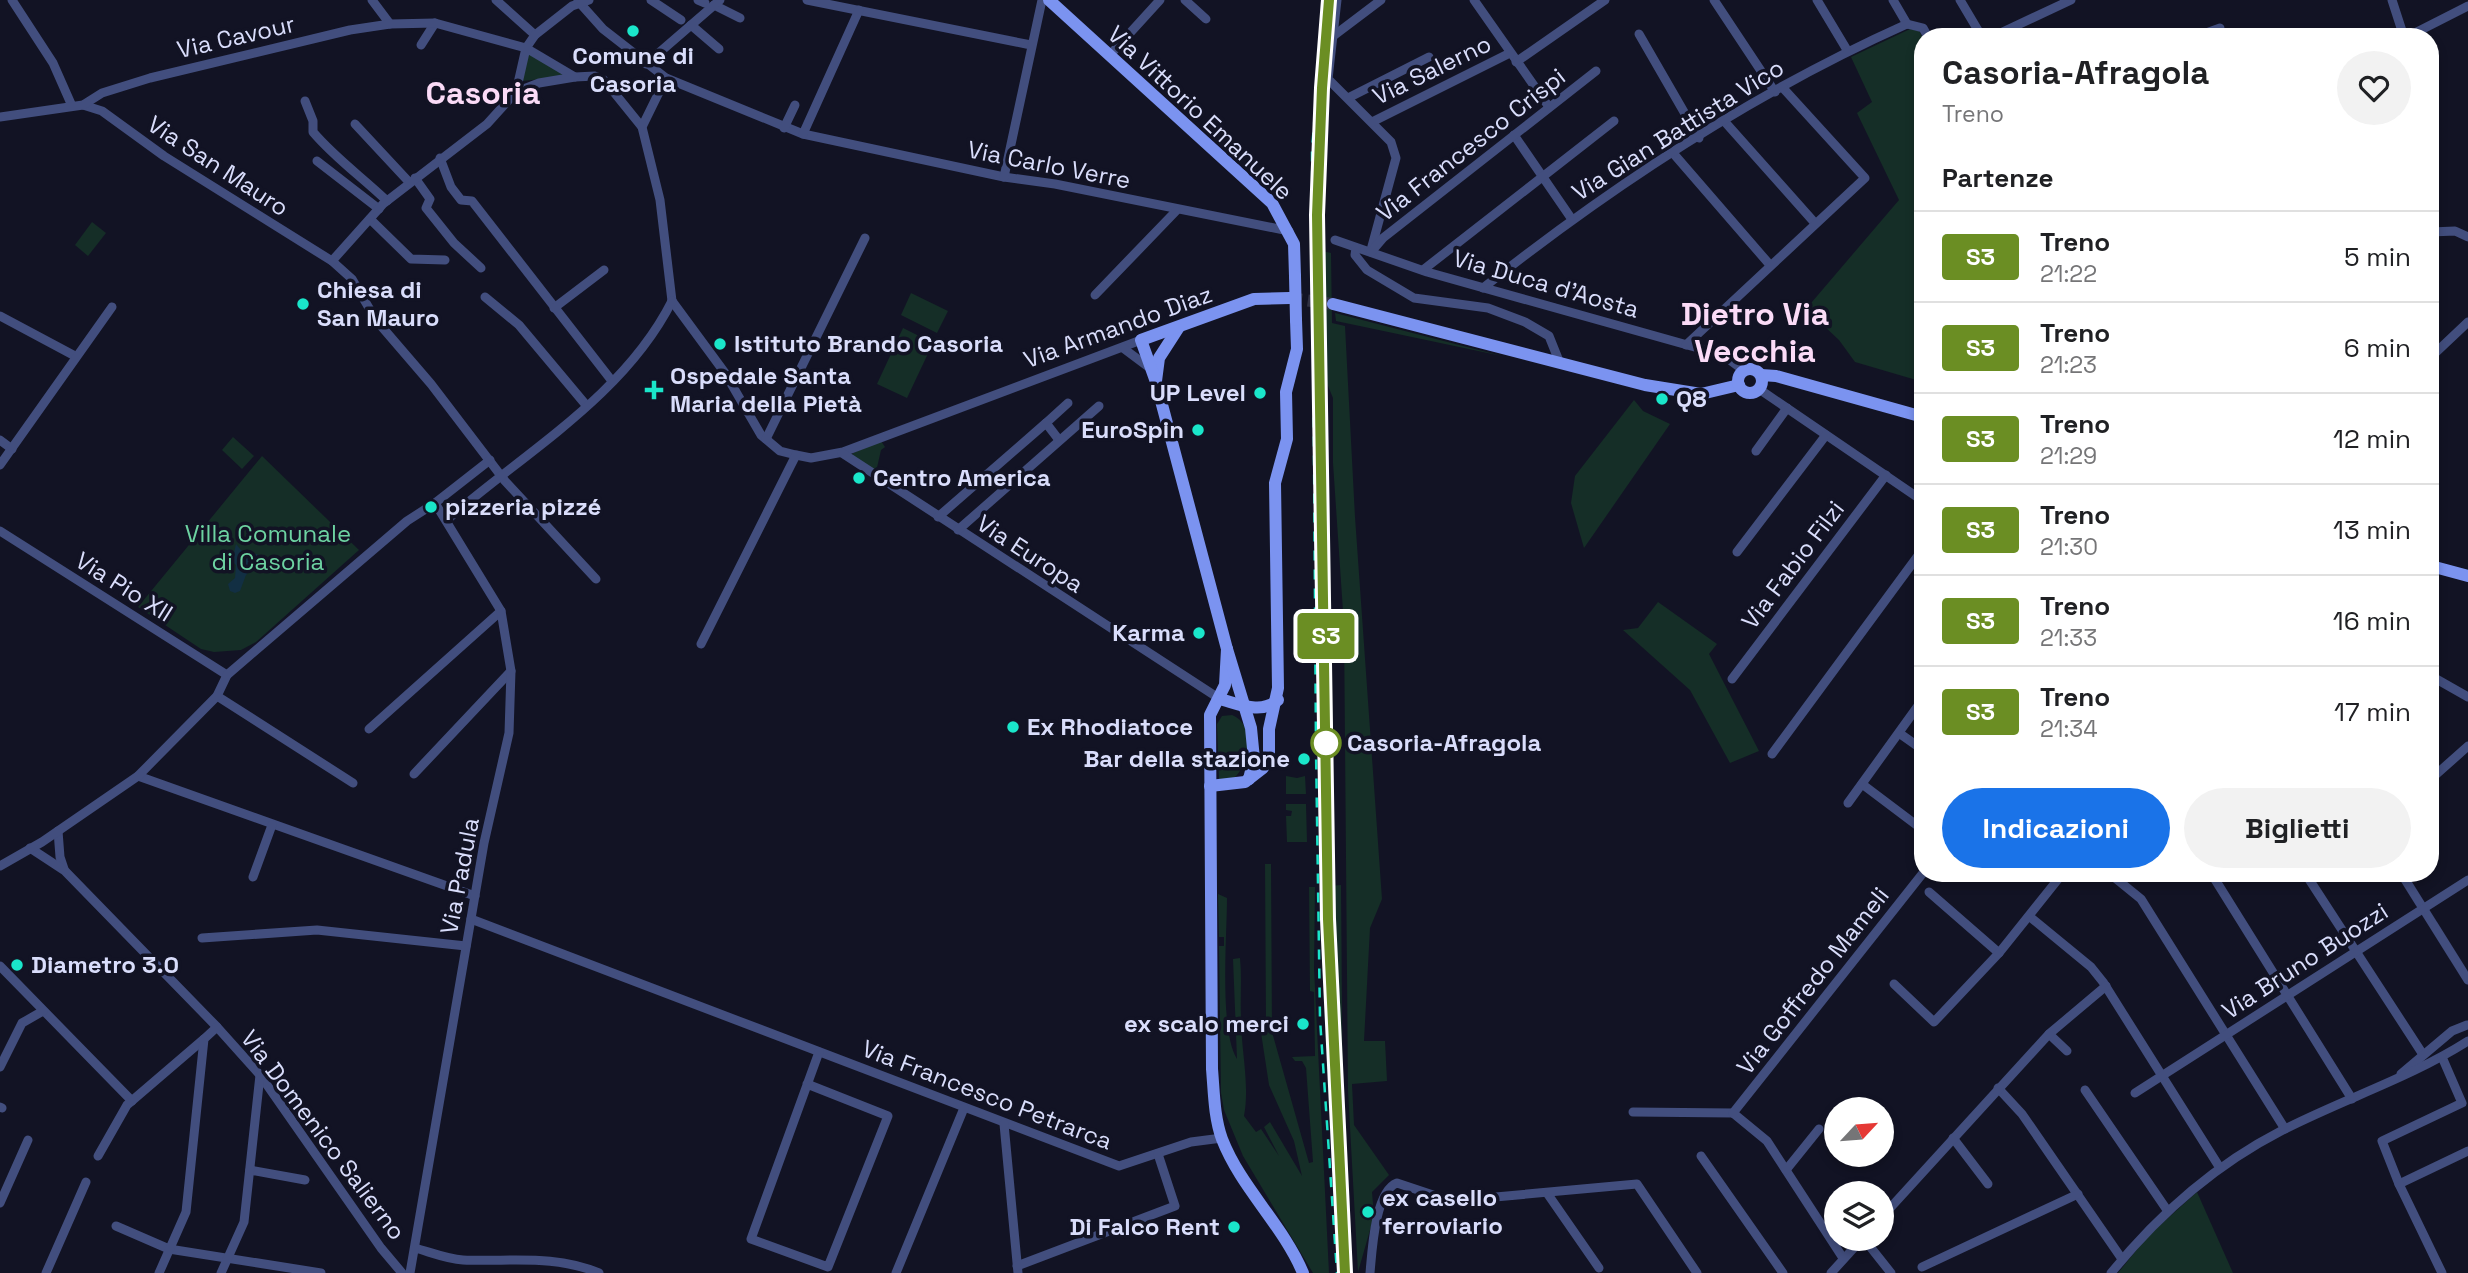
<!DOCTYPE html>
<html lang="it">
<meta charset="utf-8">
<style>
body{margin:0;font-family:"Space Grotesk",sans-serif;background:#f2f2f2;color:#202124;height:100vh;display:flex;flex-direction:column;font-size:26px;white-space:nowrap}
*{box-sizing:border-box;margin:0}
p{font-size:23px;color:#757577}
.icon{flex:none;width:38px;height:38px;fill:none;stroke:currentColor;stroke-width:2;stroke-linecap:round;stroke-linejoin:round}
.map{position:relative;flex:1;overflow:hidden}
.details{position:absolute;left:1914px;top:28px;width:525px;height:854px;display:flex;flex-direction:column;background:#fff;border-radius:28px;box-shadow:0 4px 10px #0003}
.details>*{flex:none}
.badge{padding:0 14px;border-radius:5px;font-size:24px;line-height:46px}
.needle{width:46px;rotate:64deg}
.tools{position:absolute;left:1824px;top:1097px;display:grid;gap:14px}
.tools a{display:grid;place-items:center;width:70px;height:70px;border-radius:50%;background:#fff;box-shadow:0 4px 10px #0003;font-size:35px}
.map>.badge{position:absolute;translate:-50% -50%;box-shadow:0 0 0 4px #fff}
h2{padding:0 28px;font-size:26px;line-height:63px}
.round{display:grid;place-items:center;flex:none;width:74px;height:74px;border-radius:37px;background:#f2f2f2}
.overview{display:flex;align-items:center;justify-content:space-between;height:119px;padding:0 28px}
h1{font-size:33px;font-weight:700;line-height:52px}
.primary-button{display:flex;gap:14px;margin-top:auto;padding:14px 28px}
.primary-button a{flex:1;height:80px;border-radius:42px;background:#1a73e8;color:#fff;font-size:28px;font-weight:700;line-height:80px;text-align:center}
.primary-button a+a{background:#f2f2f2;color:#202124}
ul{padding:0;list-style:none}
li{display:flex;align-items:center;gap:21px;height:91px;padding:0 28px;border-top:2px solid #e0e0e0}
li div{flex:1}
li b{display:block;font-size:26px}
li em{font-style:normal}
li .badge{min-width:77px;font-weight:700;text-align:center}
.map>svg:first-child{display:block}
.green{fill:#152e27}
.water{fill:#122f43}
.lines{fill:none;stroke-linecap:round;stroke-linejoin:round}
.secondary-tunnel{stroke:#303144;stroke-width:12;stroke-dasharray:12 6;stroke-linecap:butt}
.street{stroke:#424e7e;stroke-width:9}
.secondary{stroke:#7b93f0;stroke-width:12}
.rail{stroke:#1ae6ca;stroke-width:2.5;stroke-dasharray:10 9;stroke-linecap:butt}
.secondary-bridge{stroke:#7b93f0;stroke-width:12}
.line-casing{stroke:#fff;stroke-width:16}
.line{stroke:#6b8e23;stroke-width:10}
.poi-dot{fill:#1ae6ca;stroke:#121324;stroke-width:2.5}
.stop-dot{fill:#fff;stroke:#6b8e23;stroke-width:3.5}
.labels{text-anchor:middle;stroke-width:7;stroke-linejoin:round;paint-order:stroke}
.street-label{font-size:24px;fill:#d9ddfb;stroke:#121324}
.poi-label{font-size:24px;font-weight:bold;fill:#d9ddfb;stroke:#121324;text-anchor:start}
.park-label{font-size:24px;fill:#6dd3a2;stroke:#121324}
.stop-label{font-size:24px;font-weight:bold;fill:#d9ddfb;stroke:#121324;text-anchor:start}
.district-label{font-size:32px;font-weight:bold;fill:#fbdbf7;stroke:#121324}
</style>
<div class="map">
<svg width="2468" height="1273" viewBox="0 0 2468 1273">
<rect width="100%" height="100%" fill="#121324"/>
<!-- green -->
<g class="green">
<path d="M 1910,29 L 1919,31 L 1923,38 L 1923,382 L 1855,362 L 1839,340 L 1806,309 L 1899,200 L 1857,113 L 1872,102 L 1851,57 Z"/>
<path d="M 528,53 L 571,76 L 522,81 Z"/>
<path d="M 92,222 L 106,233 L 88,256 L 75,245 Z"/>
<path d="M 1322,251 L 1331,253 L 1332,323 L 1345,326 L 1355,517 L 1382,899 L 1370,928 L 1364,1041 L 1385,1041 L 1387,1081 L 1352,1084 L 1354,1125 L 1389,1175 L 1372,1192 L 1374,1216 L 1358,1272 L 1348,1091 L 1344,626 L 1333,463 L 1333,398 L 1326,381 Z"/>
<path d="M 911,293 L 948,311 L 937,333 L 901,315 Z"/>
<path d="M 1335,313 L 1502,356 L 1336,321 Z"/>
<path d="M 903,328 L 933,343 L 907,398 L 877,384 Z"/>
<path d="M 1634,400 L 1643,411 L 1670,424 L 1584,548 L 1571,503 L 1575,476 Z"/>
<path d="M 233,437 L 254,456 L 242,469 L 222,450 Z"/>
<path d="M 881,441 L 885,447 L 881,450 L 876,472 L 852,456 L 853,453 Z"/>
<path d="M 262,456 L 359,550 L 256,642 L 241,650 L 214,652 L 201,649 L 138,607 Z"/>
<path d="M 1658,602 L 1717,644 L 1709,654 L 1759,751 L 1730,763 L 1690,690 L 1623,630 L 1638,628 Z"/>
<path d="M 1232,715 C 1257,725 1249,767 1232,780 L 1219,779 L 1217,724 L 1222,716 Z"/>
<path d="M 1286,776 L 1297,778 L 1305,776 L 1306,794 L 1286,794 Z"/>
<path d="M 1286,804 L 1306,804 L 1307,842 L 1287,842 L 1286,816 L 1291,816 L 1292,811 L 1286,810 Z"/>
<path d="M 1265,864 L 1271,864 L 1272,1032 L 1309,1163 L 1313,1162 L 1306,1068 L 1302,1061 L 1295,1061 L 1292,1057 L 1315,1056 L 1314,992 L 1310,991 L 1309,887 L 1315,887 L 1314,968 L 1329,1273 L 1313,1273 L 1243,1156 L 1224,1110 L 1221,1093 L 1219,946 L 1224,946 L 1224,937 L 1219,937 L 1218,894 L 1227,898 C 1227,936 1219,1030 1237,1059 L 1233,959 L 1240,958 C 1242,978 1240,998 1241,1018 C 1241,1050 1250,1084 1244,1116 L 1256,1132 L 1261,1129 L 1279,1156 L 1264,1127 L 1270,1122 L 1302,1176 L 1294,1141 L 1269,1085 L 1260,1026 L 1266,1022 Z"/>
<path d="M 1341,885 L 1343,1135 L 1335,1039 L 1330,886 Z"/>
<path d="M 2197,1192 L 2233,1273 L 2118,1273 L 2147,1237 Z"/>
</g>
<!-- water -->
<path class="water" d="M 236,544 L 245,555 L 257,554 L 260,561 L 246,575 L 240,591 L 235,593 L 230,591 L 228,584 L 235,578 L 236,565 L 224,554 L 234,553 Z"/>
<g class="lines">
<!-- secondary-tunnel -->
<path class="secondary-tunnel" d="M 1290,298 L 1333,304"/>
<!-- street -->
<g class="street">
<path d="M 12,0 L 53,63 L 72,106"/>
<path d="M 372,0 L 390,24"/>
<path d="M 496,0 L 535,35"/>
<path d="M 651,0 L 681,20"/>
<path d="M 698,0 L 705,3"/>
<path d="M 807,0 L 1031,45"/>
<path d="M 1185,0 L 1206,19"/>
<path d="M 1337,0 L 1328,79 L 1391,142 L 1396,158 L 1371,250"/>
<path d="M 1474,0 L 1549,107"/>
<path d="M 1714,0 L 1775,92"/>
<path d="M 1817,0 L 1847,50"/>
<path d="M 1893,0 L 1907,24"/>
<path d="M 1960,0 L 1982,37"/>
<path d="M 2392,0 L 2404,37"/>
<path d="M 578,1 L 603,29 L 666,78 L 803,134 L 1004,177 L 1055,184 L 1289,231"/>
<path d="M 714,5 L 740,18"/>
<path d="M 1907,24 L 1923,28 L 1928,37"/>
<path d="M 691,25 L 719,49"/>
<path d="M 1639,34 L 1699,138"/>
<path d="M 1332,37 L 1381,0"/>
<path d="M 1992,37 L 2071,0"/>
<path d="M 2195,37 L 2220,28"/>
<path d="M 2407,37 L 2468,6"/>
<path d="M 421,45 L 435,23"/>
<path d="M 1109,56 L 1160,0"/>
<path d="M 1516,62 L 1605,0"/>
<path d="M 646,64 L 720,0"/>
<path d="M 575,77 L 595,76 L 604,80 L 642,127"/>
<path d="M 666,78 L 642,127 L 660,200 L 672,301"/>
<path d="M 1348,98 L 1429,57"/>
<path d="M 305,101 L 313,121 L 313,132 C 335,158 362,177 387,201"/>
<path d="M 83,105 L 102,111 L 164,156 L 332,261 L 352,279 L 376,320 L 431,384 L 505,481 L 596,579"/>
<path d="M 0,117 L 83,105 L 102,93 L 150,78 L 350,30 L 390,24 L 435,23 L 526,48 L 575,77 L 539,83 L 516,92 L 526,48 L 535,35 L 572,6 L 589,0"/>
<path d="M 1372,122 L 1510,53"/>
<path d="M 1725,122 L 1814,222"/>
<path d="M 355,124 L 409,182"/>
<path d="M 784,128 L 795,105"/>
<path d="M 803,134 L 859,10"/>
<path d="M 1514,135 L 1571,218"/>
<path d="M 1673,153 L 1770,265"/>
<path d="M 440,158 L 451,187 L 461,200 L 472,201 L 612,381"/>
<path d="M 317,161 L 379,209"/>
<path d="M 1004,177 L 1042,0"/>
<path d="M 415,178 L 430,199 L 426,208 L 454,243 L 481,268"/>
<path d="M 370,219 L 411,259 L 445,260"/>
<path d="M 2431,232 L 2455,231 L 2468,237"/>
<path d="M 1335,240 L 1427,272 L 1723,355 L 1743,370"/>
<path d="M 1356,248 L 1355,255 L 1367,270 L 1414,298 L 1488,308 L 1525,322 L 1549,336 L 1559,361"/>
<path d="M 1371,252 L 1383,238 L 1596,71"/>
<path d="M 332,261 L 383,204 L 487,124 L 516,92"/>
<path d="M 1423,270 L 1614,121"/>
<path d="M 1483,288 C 1613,185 1755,92 1907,24"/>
<path d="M 1095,295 L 1176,211"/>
<path d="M 485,297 L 519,325 L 586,405"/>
<path d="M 672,301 L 725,373 L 761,435 L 780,451 L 796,455 L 811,458 L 843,452 L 1141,340"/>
<path d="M 554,308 L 604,270"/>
<path d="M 0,316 L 75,356"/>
<path d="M 1686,345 L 1865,178 L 1783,88"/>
<path d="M 1123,348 L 1147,366"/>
<path d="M 2431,357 L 2468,322"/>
<path d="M 1759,389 L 1923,501"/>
<path d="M 1046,423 L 1068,403"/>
<path d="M 766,439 L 865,238"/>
<path d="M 0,440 L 12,449"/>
<path d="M 1756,451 L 1787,408"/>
<path d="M 842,453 L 1220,699"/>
<path d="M 0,465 L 112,307"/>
<path d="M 938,517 L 1046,423 L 1059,440"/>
<path d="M 448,519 C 525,452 624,396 672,301"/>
<path d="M 958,530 L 1099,406"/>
<path d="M 0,531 L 227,675"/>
<path d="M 1737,552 L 1826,435"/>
<path d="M 701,644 L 796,455"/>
<path d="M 2431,676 L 2468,697"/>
<path d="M 1732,679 L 1886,475"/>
<path d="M 217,696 L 353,783"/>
<path d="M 369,729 L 501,611"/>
<path d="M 1899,733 L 1923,750"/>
<path d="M 1772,754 L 1923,549"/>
<path d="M 414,774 L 511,671"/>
<path d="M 138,776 L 475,896"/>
<path d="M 2431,779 L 2468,746"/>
<path d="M 1862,784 L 1923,830"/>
<path d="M 1848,803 L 1923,699"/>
<path d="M 58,831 L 60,857 L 64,869"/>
<path d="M 30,848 L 65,871 L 217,1027 L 260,1075 L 381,1248 L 402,1273"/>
<path d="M 0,866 L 42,842 L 138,776 L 217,696 L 227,675 L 407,521 L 435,503 L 490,460"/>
<path d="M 2109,873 L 2141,899 L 2285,1129"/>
<path d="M 2211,873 L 2352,1099"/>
<path d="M 2305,873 L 2422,1053"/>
<path d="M 2401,873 L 2468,980"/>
<path d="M 253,877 L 272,825"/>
<path d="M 1929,892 L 1999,953"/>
<path d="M 2029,916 L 2091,967 L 2103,982 L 2220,1168"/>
<path d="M 471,919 L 1119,1166 L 1191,1142 L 1222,1138"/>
<path d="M 202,938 L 317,930 L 466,946"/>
<path d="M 0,966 L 132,1101"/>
<path d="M 1894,984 L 1934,1022 L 1999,953 L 2063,873"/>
<path d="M 2049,1034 L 2067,1051"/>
<path d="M 0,1067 L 22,1023 L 43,1011"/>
<path d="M 2401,1074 L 2452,1031 L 2467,1025"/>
<path d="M 807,1084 L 888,1116 L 828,1267 L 751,1239 L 819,1052"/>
<path d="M 1998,1088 L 2022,1114 L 2122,1259"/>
<path d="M 2085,1090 L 2167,1210"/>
<path d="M 2135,1093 L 2468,880"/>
<path d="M 0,1107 L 2,1108"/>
<path d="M 1633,1112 L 1733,1113"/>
<path d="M 1733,1113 L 1923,873"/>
<path d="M 1733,1113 L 1767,1141 L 1843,1258"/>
<path d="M 1004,1124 L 1018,1273"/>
<path d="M 1953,1138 L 1988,1184"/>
<path d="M 98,1156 L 127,1105 L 204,1039"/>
<path d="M 1701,1156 L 1783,1273"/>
<path d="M 250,1170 L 305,1180"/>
<path d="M 1786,1170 L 1819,1129"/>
<path d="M 2399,1184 L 2468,1151"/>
<path d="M 1547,1193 L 1599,1268"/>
<path d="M 0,1203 L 28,1140"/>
<path d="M 1881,1218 L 2049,1034 L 2106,986"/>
<path d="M 116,1226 L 169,1249 L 321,1273"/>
<path d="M 1864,1239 L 1891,1273"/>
<path d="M 415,1248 C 430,1252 447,1259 463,1260 C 510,1262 554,1254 599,1273"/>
<path d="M 1017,1266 L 1175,1206 L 1158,1154"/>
<path d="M 1922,1267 L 2078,1194"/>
<path d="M 46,1273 L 86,1182"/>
<path d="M 159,1273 L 186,1212 L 204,1039 L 217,1027"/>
<path d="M 221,1273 L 244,1222 L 260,1075"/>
<path d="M 410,1273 L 484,843 L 509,733 L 511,671 L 501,611 L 435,503"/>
<path d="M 896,1273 L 964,1108"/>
<path d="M 1370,1273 C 1372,1251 1375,1191 1397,1183 L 1448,1200 L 1462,1200 L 1637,1184 L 1697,1273"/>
<path d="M 1831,1273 L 1862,1239"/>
<path d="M 2111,1273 C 2159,1214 2213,1166 2281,1131 C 2343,1099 2410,1078 2468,1041"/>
<path d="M 2442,1273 L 2399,1184 L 2382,1141 L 2462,1103 L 2442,1057"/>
</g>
<!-- secondary -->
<g class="secondary">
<path d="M 1049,0 L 1272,203 L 1294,244 L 1295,276"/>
<path d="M 1333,304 L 1645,385 L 1701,394 L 1739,385"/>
<circle cx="1750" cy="381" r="12"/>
<path d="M 1761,375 L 1776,376 L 1923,417"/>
<path d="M 1156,381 L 1159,358 L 1179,327"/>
<path d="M 2431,566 L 2468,576"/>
<path d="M 1227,649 L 1225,685 L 1210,715 L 1212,1069 C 1214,1092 1214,1117 1222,1139 C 1241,1188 1283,1225 1303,1273"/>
<path d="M 1220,699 C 1239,704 1261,715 1278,700"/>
<path d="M 1249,779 L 1254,759 L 1251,728 L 1227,649 L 1156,382 L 1141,340 L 1254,299 L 1290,298"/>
<path d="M 1210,786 L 1245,782 L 1263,768 L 1269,754 L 1269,729 L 1278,688 L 1275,483 L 1287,439 L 1286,392 L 1297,349 L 1296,320"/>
</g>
<!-- rail -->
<g class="rail">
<path d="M 1324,0 L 1312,150 L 1316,750 L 1320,1019 L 1337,1273"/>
<path d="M 1330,979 L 1333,1060"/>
</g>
<!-- secondary-bridge -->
<path class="secondary-bridge" d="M 1295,276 L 1296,320"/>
</g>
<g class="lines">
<defs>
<path id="line" d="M 1329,0 L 1322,88 L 1317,215 L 1328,919 L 1345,1273"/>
</defs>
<!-- line casing -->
<use href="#line" class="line-casing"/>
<!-- line -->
<use href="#line" class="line"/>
</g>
<!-- markers -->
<g class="poi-dot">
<circle cx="633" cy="31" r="7"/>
<circle cx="303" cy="304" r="7"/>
<circle cx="720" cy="344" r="7"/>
<path d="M650.5 379.5h7v7h7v7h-7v7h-7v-7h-7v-7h7z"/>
<circle cx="1260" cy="393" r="7"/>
<circle cx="1662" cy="399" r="7"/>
<circle cx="1198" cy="430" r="7"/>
<circle cx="859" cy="478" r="7"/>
<circle cx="431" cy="507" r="7"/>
<circle cx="1199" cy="633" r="7"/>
<circle cx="1013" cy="727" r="7"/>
<circle cx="1304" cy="759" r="7"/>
<circle cx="17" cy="965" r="7"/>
<circle cx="1303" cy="1024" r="7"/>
<circle cx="1368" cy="1212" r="7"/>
<circle cx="1234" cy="1227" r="7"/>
</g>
<circle class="stop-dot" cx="1326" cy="743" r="14"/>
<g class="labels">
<!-- street labels -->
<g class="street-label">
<text transform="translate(236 37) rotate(-13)" y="8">Via Cavour</text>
<text transform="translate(1432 70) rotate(-26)" y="8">Via Salerno</text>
<text transform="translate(1200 113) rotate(43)" y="8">Via Vittorio Emanuele</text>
<text transform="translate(1678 130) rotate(-32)" y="8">Via Gian Battista Vico</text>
<text transform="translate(1471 145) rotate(-38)" y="8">Via Francesco Crispi</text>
<text transform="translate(1049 165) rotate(11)" y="8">Via Carlo Verre</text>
<text transform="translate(218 166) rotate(33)" y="8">Via San Mauro</text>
<text transform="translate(1546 284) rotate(16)" y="8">Via Duca d'Aosta</text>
<text transform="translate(1118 327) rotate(-20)" y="8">Via Armando Diaz</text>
<text transform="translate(1030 554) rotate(33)" y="8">Via Europa</text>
<text transform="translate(1793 565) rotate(-53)" y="8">Via Fabio Filzi</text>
<text transform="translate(124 587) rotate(32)" y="8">Via Pio XII</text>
<text transform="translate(460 876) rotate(-79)" y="8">Via Padula</text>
<text transform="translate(2305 961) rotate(-33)" y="8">Via Bruno Buozzi</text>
<text transform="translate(1813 981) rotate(-52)" y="8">Via Goffredo Mameli</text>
<text transform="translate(987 1095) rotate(21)" y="8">Via Francesco Petrarca</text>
<text transform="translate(323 1135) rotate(53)" y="8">Via Domenico Salierno</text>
</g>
<!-- poi labels -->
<g class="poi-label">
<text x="633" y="64" text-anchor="middle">Comune di<tspan x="633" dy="28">Casoria</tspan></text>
<text x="317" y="298">Chiesa di<tspan x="317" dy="28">San Mauro</tspan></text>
<text x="734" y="352">Istituto Brando Casoria</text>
<text x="670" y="384">Ospedale Santa<tspan x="670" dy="28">Maria della Pietà</tspan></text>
<text x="1246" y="401" text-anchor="end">UP Level</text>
<text x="1676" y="407">Q8</text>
<text x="1184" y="438" text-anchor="end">EuroSpin</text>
<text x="873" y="486">Centro America</text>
<text x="445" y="515">pizzeria pizzé</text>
<text x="1185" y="641" text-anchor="end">Karma</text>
<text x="1027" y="735">Ex Rhodiatoce</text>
<text x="1290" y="767" text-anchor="end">Bar della stazione</text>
<text x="31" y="973">Diametro 3.0</text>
<text x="1289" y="1032" text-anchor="end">ex scalo merci</text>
<text x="1382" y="1206">ex casello<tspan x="1382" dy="28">ferroviario</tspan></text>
<text x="1220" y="1235" text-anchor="end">Di Falco Rent</text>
</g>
<!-- park labels -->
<g class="park-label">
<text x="268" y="542">Villa Comunale<tspan x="268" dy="28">di Casoria</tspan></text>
</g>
<!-- stop labels -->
<g class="stop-label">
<text x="1347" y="751">Casoria-Afragola</text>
</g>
<!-- district labels -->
<g class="district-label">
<text x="483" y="104">Casoria</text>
<text x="1755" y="325">Dietro Via<tspan x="1755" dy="37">Vecchia</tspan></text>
</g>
</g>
</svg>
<div class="tools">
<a><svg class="needle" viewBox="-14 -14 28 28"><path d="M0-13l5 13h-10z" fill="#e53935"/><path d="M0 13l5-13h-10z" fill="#757577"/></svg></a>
<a><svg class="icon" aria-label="layers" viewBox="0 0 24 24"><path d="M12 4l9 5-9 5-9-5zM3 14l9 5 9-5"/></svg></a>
</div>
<b class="badge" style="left:1326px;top:636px;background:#6b8e23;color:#fff">S3</b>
<section class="details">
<div class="overview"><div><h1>Casoria-Afragola</h1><p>Treno</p></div><a class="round"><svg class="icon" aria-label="heart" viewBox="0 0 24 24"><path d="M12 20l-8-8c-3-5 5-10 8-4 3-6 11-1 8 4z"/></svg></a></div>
<h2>Partenze</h2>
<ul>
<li><span class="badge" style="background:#6b8e23;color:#fff">S3</span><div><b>Treno</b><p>21:22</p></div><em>5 min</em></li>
<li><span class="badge" style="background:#6b8e23;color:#fff">S3</span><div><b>Treno</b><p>21:23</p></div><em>6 min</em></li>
<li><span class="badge" style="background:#6b8e23;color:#fff">S3</span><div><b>Treno</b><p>21:29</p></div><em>12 min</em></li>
<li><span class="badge" style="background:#6b8e23;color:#fff">S3</span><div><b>Treno</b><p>21:30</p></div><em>13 min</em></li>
<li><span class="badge" style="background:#6b8e23;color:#fff">S3</span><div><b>Treno</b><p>21:33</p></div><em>16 min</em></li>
<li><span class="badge" style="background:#6b8e23;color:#fff">S3</span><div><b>Treno</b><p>21:34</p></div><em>17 min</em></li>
</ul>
<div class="primary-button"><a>Indicazioni</a><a>Biglietti</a></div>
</section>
</div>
